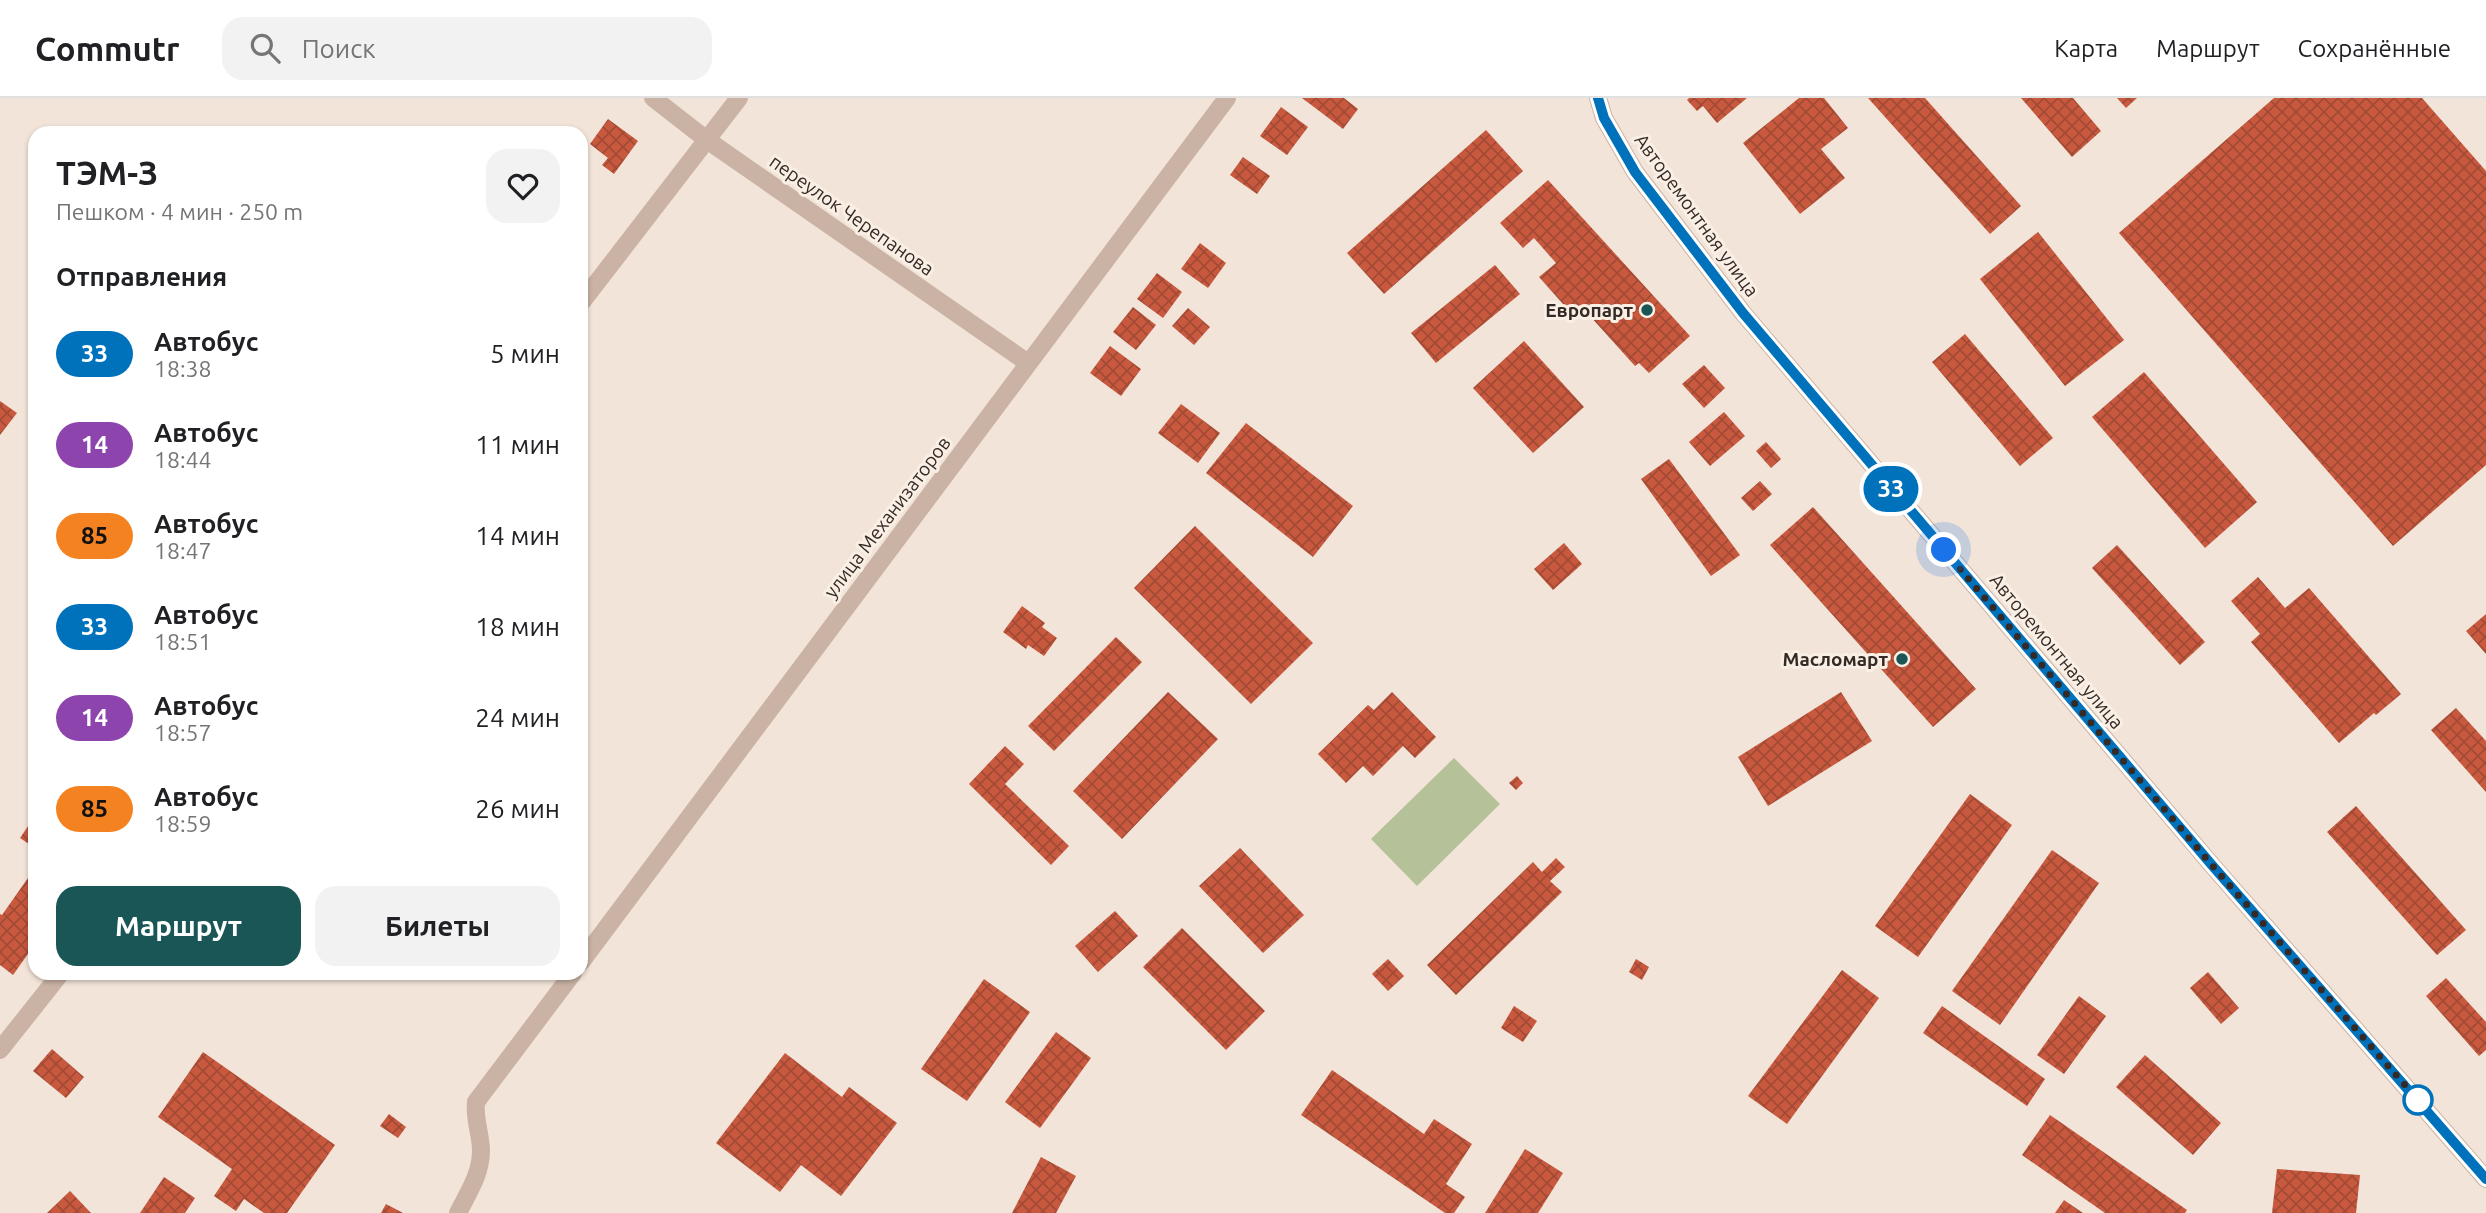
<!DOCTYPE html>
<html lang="ru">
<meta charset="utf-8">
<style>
body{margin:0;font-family:Ubuntu,sans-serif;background:#f2f2f2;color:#202124;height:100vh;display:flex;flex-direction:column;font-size:26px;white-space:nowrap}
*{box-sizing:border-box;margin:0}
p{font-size:23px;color:#757577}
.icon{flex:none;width:38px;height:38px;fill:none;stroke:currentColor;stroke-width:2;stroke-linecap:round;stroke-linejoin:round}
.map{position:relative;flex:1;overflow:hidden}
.panel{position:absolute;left:28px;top:28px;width:560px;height:854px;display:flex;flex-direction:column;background:#fff;border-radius:21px;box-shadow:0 2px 5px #0004}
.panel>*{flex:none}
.badge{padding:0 14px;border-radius:23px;font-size:24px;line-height:46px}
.you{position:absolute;width:35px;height:35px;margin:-18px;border:5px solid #fff;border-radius:50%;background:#1a73e8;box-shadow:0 0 0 10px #1a73e833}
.map>.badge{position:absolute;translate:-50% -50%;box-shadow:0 0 0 4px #fff}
h2{padding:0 28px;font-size:26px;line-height:63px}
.round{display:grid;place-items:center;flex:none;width:74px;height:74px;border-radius:21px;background:#f2f2f2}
.summary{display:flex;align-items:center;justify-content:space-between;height:119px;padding:0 28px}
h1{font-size:33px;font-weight:700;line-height:52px}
.action{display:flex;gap:14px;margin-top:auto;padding:14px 28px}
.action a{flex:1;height:80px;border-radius:21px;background:#1b5657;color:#fff;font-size:28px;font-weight:700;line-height:80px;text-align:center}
.action a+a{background:#f2f2f2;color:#202124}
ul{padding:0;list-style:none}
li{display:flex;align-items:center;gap:21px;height:91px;padding:0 28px}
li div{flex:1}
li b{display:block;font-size:26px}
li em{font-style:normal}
li .badge{min-width:77px;font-weight:700;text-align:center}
header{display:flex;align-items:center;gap:42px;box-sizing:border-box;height:98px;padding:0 35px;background:#fff;border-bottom:2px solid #e0e0e0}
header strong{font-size:33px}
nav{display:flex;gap:38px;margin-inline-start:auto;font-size:24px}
.search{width:490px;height:63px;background:#f2f2f2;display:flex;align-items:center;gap:18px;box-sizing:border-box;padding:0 24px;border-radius:21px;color:#757577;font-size:26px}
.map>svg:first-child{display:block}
.pitch{fill:#b5c198}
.building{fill:url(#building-cross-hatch)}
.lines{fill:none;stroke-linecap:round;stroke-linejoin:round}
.minor{stroke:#cab3a4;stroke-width:18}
.line-casing{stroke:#fff;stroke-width:16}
.line{stroke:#0072bc;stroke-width:10}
.walk{stroke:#352a26;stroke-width:7;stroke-dasharray:0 12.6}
.poi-dot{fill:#1b5657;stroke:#f9efe4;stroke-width:2.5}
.stop-dot{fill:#fff;stroke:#0072bc;stroke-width:3.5}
.labels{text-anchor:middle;stroke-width:6;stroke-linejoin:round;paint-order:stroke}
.street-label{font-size:19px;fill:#352a26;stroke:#f9efe4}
.poi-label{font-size:19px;font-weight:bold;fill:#352a26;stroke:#f9efe4;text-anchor:end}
</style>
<header>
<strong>Commutr</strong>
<div class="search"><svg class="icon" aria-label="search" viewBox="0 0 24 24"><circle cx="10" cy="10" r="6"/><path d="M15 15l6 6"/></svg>Поиск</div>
<nav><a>Карта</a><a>Маршрут</a><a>Сохранённые</a></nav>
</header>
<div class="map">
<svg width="2486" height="1115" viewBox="0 0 2486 1115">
<defs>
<pattern id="building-cross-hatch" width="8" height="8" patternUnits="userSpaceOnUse" patternTransform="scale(1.75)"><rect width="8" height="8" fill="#c8593f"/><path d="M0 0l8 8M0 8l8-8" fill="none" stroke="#a34a35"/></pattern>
</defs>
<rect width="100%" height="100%" fill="#f2e4d8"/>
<!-- pitch -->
<path class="pitch" d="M 1454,660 L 1500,706 L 1417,788 L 1371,741 Z"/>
<!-- building -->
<g class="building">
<path d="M 1302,0 L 1344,0 L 1358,11 L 1343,31 Z"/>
<path d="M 1689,0 L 1747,0 L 1717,25 L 1703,8 L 1697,13 L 1687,2 Z"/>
<path d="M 1799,0 L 1824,0 L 1848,30 L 1821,51 L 1845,80 L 1800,116 L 1743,45 Z"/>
<path d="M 1868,0 L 1925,0 L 2021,108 L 1990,136 Z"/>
<path d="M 2021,0 L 2073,0 L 2101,33 L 2072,59 Z"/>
<path d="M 2117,0 L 2137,0 L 2126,10 Z"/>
<path d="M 2274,0 L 2422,0 L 2486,73 L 2486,367 L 2393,448 L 2119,135 Z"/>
<path d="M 1281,9 L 1308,29 L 1287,57 L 1260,38 Z"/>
<path d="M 608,21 L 638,43 L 614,76 L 602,67 L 608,60 L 590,46 Z"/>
<path d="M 1486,32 L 1523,73 L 1384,196 L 1347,155 Z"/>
<path d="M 1243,59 L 1270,78 L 1257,96 L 1230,77 Z"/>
<path d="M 1548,82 L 1690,238 L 1649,275 L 1639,265 L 1635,268 L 1580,207 L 1571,215 L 1539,179 L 1556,165 L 1534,140 L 1523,150 L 1500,125 Z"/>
<path d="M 2038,134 L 2124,242 L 2065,288 L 1980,181 Z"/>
<path d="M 1200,145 L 1226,165 L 1208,190 L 1181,171 Z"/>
<path d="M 1495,167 L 1520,196 L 1436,265 L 1411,235 Z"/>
<path d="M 1157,175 L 1182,194 L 1163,220 L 1137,201 Z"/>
<path d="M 1133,209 L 1156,227 L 1136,252 L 1113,234 Z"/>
<path d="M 1188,210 L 1210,229 L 1194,247 L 1172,228 Z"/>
<path d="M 1965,236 L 2053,340 L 2020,368 L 1932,264 Z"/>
<path d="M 1524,243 L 1584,309 L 1533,355 L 1473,290 Z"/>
<path d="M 1110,248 L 1141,271 L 1121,298 L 1090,275 Z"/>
<path d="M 1704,267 L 1725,290 L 1704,310 L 1682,286 Z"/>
<path d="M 2144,274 L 2257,404 L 2205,450 L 2092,319 Z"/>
<path d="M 0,303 L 17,315 L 0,337 Z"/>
<path d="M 1181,306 L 1220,335 L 1198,365 L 1158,335 Z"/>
<path d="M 1724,314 L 1745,338 L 1710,368 L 1689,344 Z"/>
<path d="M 1246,325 L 1353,408 L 1313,459 L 1206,375 Z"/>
<path d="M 1766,344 L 1781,361 L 1771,370 L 1756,353 Z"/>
<path d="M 1669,361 L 1740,457 L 1711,478 L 1641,381 Z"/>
<path d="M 1760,383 L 1772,396 L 1753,413 L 1741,400 Z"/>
<path d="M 1813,409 L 1976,591 L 1933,629 L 1770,447 Z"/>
<path d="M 1195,428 L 1313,545 L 1251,606 L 1134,490 Z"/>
<path d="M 1564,445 L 1582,466 L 1553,492 L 1534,471 Z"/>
<path d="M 2117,447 L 2205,544 L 2180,567 L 2092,470 Z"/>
<path d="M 2258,479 L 2285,510 L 2309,490 L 2401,596 L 2376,617 L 2374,615 L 2339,645 L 2251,544 L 2260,536 L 2231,503 Z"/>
<path d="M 1022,508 L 1045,525 L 1042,529 L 1057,540 L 1044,558 L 1028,547 L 1026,551 L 1003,534 Z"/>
<path d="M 2486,516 L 2486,556 L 2466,533 Z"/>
<path d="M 1116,539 L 1142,564 L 1054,653 L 1028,628 Z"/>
<path d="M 1168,594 L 1218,641 L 1122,741 L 1073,693 Z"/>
<path d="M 1392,594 L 1436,639 L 1415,660 L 1403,648 L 1373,678 L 1363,668 L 1346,685 L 1318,656 L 1368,607 L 1374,612 Z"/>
<path d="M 1841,594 L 1872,643 L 1768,708 L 1738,659 Z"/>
<path d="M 2456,610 L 2486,643 L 2486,694 L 2431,632 Z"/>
<path d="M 1005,648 L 1024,666 L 1005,686 L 1069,748 L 1051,767 L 969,686 Z"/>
<path d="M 1517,678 L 1523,685 L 1516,692 L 1509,685 Z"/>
<path d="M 1970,696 L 2012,727 L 1918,859 L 1875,828 Z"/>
<path d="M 2356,708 L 2466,832 L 2437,857 L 2327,734 Z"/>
<path d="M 35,718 L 35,750 L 20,740 Z"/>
<path d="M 1240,750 L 1304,817 L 1263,855 L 1199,788 Z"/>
<path d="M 2052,752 L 2099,785 L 2000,927 L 1952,893 Z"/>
<path d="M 1556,760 L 1565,769 L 1550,783 L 1562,794 L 1456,897 L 1427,867 L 1533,764 L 1542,774 Z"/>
<path d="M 35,770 L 35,846 L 13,877 L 0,867 L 0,816 L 2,817 Z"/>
<path d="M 1115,813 L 1138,838 L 1098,874 L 1075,848 Z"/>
<path d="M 1182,830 L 1265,913 L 1226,952 L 1143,869 Z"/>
<path d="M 1388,861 L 1404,878 L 1388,893 L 1372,876 Z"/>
<path d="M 1636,861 L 1649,869 L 1642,882 L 1629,874 Z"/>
<path d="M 1842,872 L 1879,900 L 1787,1026 L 1748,998 Z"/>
<path d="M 2208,874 L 2239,910 L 2221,926 L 2190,890 Z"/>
<path d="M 2446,880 L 2486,924 L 2486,952 L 2479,958 L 2426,898 Z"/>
<path d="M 984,881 L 1030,914 L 967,1003 L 921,971 Z"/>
<path d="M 2079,898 L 2106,918 L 2064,976 L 2037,957 Z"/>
<path d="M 1514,908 L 1537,923 L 1523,944 L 1501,930 Z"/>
<path d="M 1942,908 L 2045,981 L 2027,1008 L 1923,935 Z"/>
<path d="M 1056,934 L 1091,960 L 1040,1030 L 1005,1004 Z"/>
<path d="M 52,951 L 84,979 L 66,1000 L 33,973 Z"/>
<path d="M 203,954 L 335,1047 L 287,1115 L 264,1115 L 244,1101 L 236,1113 L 214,1098 L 232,1071 L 158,1019 Z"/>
<path d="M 785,955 L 842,999 L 849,989 L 897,1025 L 841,1098 L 801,1067 L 780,1094 L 716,1045 Z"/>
<path d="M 2145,957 L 2221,1025 L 2193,1057 L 2116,989 Z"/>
<path d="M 1332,972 L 1424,1036 L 1434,1021 L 1472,1046 L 1446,1086 L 1465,1099 L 1454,1115 L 1445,1115 L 1301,1017 Z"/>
<path d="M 389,1016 L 406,1029 L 398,1040 L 380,1028 Z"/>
<path d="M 2050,1017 L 2187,1112 L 2185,1115 L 2105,1115 L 2022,1057 Z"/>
<path d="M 1525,1051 L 1563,1075 L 1538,1115 L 1485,1115 Z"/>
<path d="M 1041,1059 L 1076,1078 L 1056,1115 L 1012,1115 Z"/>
<path d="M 2277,1071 L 2360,1077 L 2356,1115 L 2272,1115 Z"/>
<path d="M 164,1079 L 195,1100 L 185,1115 L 140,1115 Z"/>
<path d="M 70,1093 L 91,1115 L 47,1115 Z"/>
<path d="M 2064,1102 L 2083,1115 L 2055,1115 Z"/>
<path d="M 386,1106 L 403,1115 L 381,1115 Z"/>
</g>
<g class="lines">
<!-- minor -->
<g class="minor">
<path d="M 653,0 L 707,42 L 1028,265"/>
<path d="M 1598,0 L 1604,20 L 1635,74 L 1743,215 L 2211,766 L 2486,1081"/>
<path d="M 581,205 L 739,0"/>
<path d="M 581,864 L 1227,0"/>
<path d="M 0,952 L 61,875"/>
<path d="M 458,1115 C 468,1095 481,1076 481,1053 C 481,1036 474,1022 476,1004 L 573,875"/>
</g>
</g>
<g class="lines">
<defs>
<path id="line" d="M 1598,0 L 1604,20 L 1635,74 L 1743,215 L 2211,766 L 2486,1081"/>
</defs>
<!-- line casing -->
<use href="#line" class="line-casing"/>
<!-- line -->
<use href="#line" class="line"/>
<!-- walk -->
<path class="walk" d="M 1944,452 L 2211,766 L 2418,1002"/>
</g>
<!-- markers -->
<g class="poi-dot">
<circle cx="1647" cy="212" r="7"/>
<circle cx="1902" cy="561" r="7"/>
</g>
<circle class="stop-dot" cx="2418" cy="1002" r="14"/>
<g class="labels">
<!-- street labels -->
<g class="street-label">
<text transform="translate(852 117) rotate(35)" y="7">переулок Черепанова</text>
<text transform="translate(1697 117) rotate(54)" y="7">Авторемонтная улица</text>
<text transform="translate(887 419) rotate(-53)" y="7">улица Механизаторов</text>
<text transform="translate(2057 553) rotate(50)" y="7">Авторемонтная улица</text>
</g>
<!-- poi labels -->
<g class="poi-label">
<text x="1633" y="219">Европарт</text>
<text x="1888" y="568">Масломарт</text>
</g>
</g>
</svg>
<div class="you" style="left:1944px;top:452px"></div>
<b class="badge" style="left:1891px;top:391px;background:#0072bc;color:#fff">33</b>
<section class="panel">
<div class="summary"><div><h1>ТЭМ-З</h1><p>Пешком · 4 мин · 250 m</p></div><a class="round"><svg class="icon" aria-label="heart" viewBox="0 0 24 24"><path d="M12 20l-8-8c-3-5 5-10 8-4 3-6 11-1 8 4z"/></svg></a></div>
<h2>Отправления</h2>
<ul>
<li><span class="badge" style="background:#0072bc;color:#fff">33</span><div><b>Автобус</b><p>18:38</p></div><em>5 мин</em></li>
<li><span class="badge" style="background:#8e44ad;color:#fff">14</span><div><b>Автобус</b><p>18:44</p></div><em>11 мин</em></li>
<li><span class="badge" style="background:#f58220;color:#111">85</span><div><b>Автобус</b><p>18:47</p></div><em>14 мин</em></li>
<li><span class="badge" style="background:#0072bc;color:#fff">33</span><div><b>Автобус</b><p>18:51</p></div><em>18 мин</em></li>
<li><span class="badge" style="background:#8e44ad;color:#fff">14</span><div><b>Автобус</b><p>18:57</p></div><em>24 мин</em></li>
<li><span class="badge" style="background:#f58220;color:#111">85</span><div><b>Автобус</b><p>18:59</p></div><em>26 мин</em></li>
</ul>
<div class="action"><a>Маршрут</a><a>Билеты</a></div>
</section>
</div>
